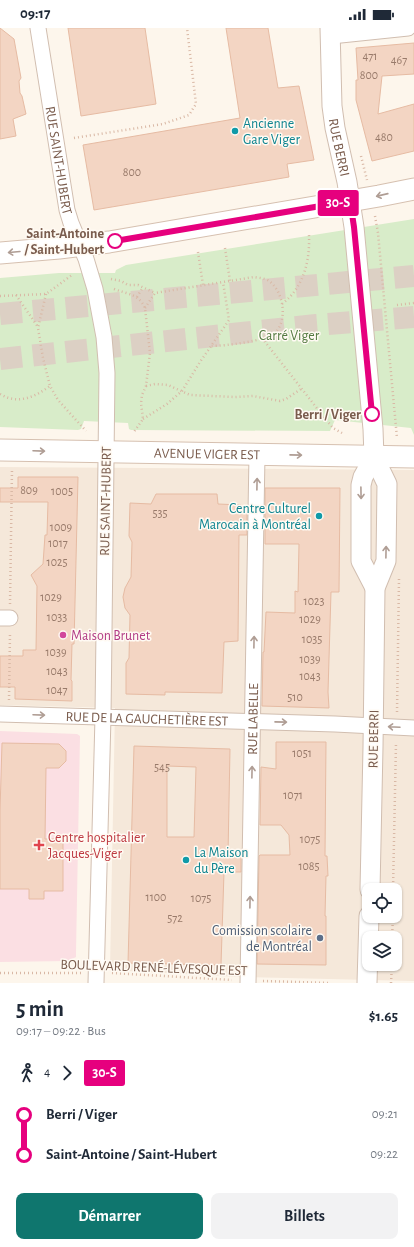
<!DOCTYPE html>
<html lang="fr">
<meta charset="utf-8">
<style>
body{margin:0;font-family:"Alegreya Sans",sans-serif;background:#f2f2f3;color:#1f2937;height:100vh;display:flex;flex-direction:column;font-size:15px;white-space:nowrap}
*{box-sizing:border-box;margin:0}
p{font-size:13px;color:#747a83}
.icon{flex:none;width:22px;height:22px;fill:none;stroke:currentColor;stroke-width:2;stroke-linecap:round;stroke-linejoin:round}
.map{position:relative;height:955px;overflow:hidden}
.panel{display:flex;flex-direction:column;background:#fff;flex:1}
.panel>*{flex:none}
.badge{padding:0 8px;border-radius:3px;font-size:14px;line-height:26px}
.controls{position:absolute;left:362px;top:855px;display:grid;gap:8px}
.controls a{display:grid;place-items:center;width:40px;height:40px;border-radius:8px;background:#fff;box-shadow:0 1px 3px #0004;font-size:20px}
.map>.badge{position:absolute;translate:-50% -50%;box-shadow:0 0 0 2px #fff}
.legs{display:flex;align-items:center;gap:6px;height:44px;padding:0 16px;font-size:13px}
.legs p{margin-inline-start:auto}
.summary{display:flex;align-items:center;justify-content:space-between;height:68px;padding:0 16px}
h1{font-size:22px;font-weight:700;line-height:30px}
.action{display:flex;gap:8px;margin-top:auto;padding:8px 16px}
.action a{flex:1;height:46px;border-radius:8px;background:#0f766e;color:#fff;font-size:16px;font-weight:700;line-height:46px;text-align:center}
.action a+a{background:#f2f2f3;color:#1f2937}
ul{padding:0 16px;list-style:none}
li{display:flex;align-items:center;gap:14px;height:40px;font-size:15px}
li i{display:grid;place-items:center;width:6px;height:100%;margin:0 5px;background:currentColor}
li i::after{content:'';width:10px;height:10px;margin:-5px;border:3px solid;border-radius:50%;background:#fff}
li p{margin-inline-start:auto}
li:first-child i{background:linear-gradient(#0000 50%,currentColor 0)}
li:last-child i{background:linear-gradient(currentColor 50%,#0000 0)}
.status{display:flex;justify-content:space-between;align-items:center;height:28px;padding:0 20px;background:#fff;direction:ltr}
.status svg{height:11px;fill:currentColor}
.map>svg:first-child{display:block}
.residential{fill:#f5e8da;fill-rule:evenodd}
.medical{fill:#fbdfe3}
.green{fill:#d8ecc9}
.building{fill:#f3d5c3;stroke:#e6bba3;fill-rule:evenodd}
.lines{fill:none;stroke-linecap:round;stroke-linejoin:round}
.trunk-tunnel{stroke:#dcd0c4;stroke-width:22;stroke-dasharray:22 11;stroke-linecap:butt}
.minor-casing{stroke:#d1beb0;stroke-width:17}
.tertiary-casing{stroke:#d1beb0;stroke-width:21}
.secondary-casing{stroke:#d6c0b0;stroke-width:23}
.path{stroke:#d9b8a5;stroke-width:2.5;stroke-dasharray:1 3;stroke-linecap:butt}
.minor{stroke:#fff;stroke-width:15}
.tertiary{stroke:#fff;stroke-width:19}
.secondary{stroke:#fff;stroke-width:21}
.oneway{stroke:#af9d94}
.line-1-casing{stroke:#fff;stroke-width:9}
.line-1{stroke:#e6007e;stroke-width:6}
.culture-dot{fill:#0f9aa8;stroke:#fffaf3;stroke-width:1.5}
.stop-1-dot{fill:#fff;stroke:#e6007e;stroke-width:2}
.hotel-dot{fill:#d1479c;stroke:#fffaf3;stroke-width:1.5}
.health-dot{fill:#e0444e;stroke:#fffaf3;stroke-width:1.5}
.service-dot{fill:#5c6f8a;stroke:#fffaf3;stroke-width:1.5}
.labels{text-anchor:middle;stroke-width:3;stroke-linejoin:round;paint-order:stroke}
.number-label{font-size:12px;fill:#987a6a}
.culture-label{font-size:14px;fill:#0d838f;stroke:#fffaf3;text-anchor:start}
.street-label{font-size:14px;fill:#7a5c4d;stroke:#fffaf3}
.stop-label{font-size:14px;font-weight:bold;fill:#7a5c4d;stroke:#fffaf3;text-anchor:end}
.park-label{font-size:14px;fill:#537a41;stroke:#fffaf3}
.hotel-label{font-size:14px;fill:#b23c85;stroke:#fffaf3;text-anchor:start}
.health-label{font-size:14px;fill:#be3a42;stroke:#fffaf3;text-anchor:start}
.service-label{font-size:14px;fill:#4e5e75;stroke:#fffaf3;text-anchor:end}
</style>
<div class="status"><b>09:17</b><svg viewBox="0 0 49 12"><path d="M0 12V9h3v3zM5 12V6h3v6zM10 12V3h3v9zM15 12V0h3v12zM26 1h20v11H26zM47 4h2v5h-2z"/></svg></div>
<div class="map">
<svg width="414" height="955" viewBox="0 0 414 955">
<rect width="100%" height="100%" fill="#fdf6ec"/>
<!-- residential -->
<path class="residential" d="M 0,439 L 414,442 L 414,953 L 239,949 L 110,942 L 115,680 L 0,677 ZM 369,862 L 395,862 L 395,888 L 369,888 ZM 369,910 L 395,910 L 395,936 L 369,936 Z"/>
<!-- medical -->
<path class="medical" d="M 0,703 L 77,706 L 80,708 L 76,925 L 76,929 L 68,933 L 0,934 Z"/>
<!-- green -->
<path class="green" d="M 414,191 L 414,407 L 411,400 L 335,392 L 330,403 L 131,402 L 129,401 L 128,395 L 84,393 L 81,401 L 78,402 L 0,399 L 0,250 L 59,245 L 115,245 L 116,242 L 126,237 Z"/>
<!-- building -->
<g class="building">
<path d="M 0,0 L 14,11 L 21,50 L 19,53 L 20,65 L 22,68 L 26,86 L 13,91 L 16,108 L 0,111 Z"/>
<path d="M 68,0 L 145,0 L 156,76 L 81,88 Z"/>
<path d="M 226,0 L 268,0 L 278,60 L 299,58 L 314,132 L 287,136 L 289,149 L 94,182 L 83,117 L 240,90 Z"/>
<path d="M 414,15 L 414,46 L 382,48 L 378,86 L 414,76 L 414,123 L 372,133 L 356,72 L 356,52 L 358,52 L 356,20 Z"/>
<path d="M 18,449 L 78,449 L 74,616 L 72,616 L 71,652 L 72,653 L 72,673 L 15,671 L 15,659 L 0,659 L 0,628 L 23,628 L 23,622 L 36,622 L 37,558 L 31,547 L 43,536 L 45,507 L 47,507 L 48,474 L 0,474 L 0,460 L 18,460 Z"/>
<path d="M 265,460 L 340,460 L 339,564 L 331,564 L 328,664 L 329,680 L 262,678 L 263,624 L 264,624 L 266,584 L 295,585 L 295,563 L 298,564 L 299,516 L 265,516 Z"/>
<path d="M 156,466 L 217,466 L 218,476 L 241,477 L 247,485 L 247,507 L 239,507 L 238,613 L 224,614 L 222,665 L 165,664 L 165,667 L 126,666 L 126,635 L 129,630 L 130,587 L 125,580 L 123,569 L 125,560 L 131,549 L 132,514 L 129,508 L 130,475 L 151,476 Z"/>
<path d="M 276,714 L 326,714 L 325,828 L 327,828 L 328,848 L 326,848 L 325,888 L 326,888 L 326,937 L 257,936 L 259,828 L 260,827 L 290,827 L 289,807 L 281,797 L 260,797 L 261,739 L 276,741 Z"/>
<path d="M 2,715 L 59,716 L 66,723 L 66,733 L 59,740 L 46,740 L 45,811 L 63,811 L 63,863 L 44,863 L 44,871 L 29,871 L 29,861 L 0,861 L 0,783 Z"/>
<path d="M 134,718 L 230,721 L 228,827 L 241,827 L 241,844 L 224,844 L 221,937 L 128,935 ZM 167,738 L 196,739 L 194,809 L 167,809 Z"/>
</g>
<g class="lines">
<!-- trunk-tunnel -->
<g class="trunk-tunnel">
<path d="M 0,286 L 414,248"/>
<path d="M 0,331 L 316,297 L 414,289"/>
</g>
<defs>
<g id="minor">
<path id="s1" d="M 38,0 L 67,182 L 71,195 L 86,231 L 95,261 L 104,309 L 107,345 L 103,689 L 96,955"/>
<path d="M 331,8 L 408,0"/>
<path d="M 0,590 L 10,590"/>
<path id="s2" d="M 0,686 L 335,696 L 414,700"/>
<path id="s3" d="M 248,955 L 257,427"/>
</g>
<g id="tertiary">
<path id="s4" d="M 330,0 L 332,78 L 335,100 L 347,154 L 354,199 L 373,401 L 374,429 L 387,456 L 386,533 L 375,560 L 373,719 L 370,862"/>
<path d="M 374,429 L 363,449 L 361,457 L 361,533 L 375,560"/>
<path d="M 367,955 L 369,888"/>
</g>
<g id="secondary">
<path d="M 0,225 L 59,220 L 109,214 L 379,168 L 414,161"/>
<path id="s5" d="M 0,422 L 414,429"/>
</g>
</defs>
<!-- minor casing -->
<use href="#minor" class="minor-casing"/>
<!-- tertiary casing -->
<use href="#tertiary" class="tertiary-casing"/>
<!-- secondary casing -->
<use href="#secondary" class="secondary-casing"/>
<!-- path -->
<g class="path">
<path d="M 74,110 L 163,96 L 189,87 L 196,76 L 187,0"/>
<path d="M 361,128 L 367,152"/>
<path d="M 375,188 L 378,205 L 397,410"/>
<path d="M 225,220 L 230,253"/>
<path d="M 198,224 L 203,257"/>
<path d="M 111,251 L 121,253 L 128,257 L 138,257 L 155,265"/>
<path d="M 114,261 C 127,266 139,266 145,280 L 150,325 L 146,358 L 142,367 L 141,375 L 143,391 L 133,405"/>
<path d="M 46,266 L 38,300 L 43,330 L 50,358 L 58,372 L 86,403"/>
<path d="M 16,267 L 38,299"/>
<path d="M 0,268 L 46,266 L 72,247"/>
<path d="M 137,269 L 143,259"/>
<path d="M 282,276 C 304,259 310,233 309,207"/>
<path d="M 397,277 L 414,275"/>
<path d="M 145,280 L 155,265 L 254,249 C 259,250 265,250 269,253 C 283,263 288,290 276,304 C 268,313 224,318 211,318"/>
<path d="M 262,310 L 323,388 L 333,400 L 342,405"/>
<path d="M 146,358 L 155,356 L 168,357 L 190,367 L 235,369 L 253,368 L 280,373 L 286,371 L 301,361"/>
<path d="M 0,366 C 18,377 35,369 50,358"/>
<path d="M 143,391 L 167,376 L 182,363 L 200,334 L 227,295 L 229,292 L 223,254"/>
<path d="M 10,576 L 12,441"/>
<path d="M 9,672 L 10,605"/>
<path d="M 397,684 L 399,551"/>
<path d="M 393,862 L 396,715"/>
<path d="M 392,910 L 393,888"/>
<path d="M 116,937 L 118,935"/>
<path d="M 0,945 L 81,945"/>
<path d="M 112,945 L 232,952"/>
<path d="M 263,953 L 331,955"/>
<path d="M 391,955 L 392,936"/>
</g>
<!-- minor -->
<use href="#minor" class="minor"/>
<!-- tertiary -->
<use href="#tertiary" class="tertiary"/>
<!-- secondary -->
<use href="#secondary" class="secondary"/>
</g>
<!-- one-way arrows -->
<defs><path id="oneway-shaft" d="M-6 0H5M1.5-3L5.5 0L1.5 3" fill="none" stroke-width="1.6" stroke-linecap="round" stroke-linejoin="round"/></defs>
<g class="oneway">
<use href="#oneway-shaft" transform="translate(382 167) rotate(167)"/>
<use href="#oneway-shaft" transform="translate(14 224) rotate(175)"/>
<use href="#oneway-shaft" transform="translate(39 423) rotate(2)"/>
<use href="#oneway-shaft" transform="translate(296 427) rotate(1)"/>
<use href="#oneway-shaft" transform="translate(257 456) rotate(-89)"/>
<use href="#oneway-shaft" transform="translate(361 465) rotate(89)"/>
<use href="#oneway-shaft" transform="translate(386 524) rotate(-89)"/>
<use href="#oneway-shaft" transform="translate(254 614) rotate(-89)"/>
<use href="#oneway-shaft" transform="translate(39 687) rotate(2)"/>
<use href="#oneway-shaft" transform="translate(281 694) rotate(1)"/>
<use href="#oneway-shaft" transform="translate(394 699) rotate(-177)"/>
<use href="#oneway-shaft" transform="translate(252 744) rotate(-89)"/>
<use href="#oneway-shaft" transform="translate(250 874) rotate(-89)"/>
</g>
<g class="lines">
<defs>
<path id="line-1" d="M 115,213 L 350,173 L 354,199 L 372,386"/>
</defs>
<!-- line-1 casing -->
<use href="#line-1" class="line-1-casing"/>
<!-- line-1 -->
<use href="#line-1" class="line-1"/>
</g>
<!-- markers -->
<g class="culture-dot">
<circle cx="235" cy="103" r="4"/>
<circle cx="319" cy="488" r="4"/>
<circle cx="186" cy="832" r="4"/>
</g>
<g class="stop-1-dot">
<circle cx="115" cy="213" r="7"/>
<circle cx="372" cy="386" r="7"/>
</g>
<circle class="hotel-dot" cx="63" cy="607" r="4"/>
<path class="health-dot" d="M37 811h4v4h4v4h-4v4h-4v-4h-4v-4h4z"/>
<circle class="service-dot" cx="320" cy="910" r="4"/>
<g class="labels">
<!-- number labels -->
<g class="number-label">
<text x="370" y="32">471</text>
<text x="399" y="36">467</text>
<text x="369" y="51">800</text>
<text x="384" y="113">480</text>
<text x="132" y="148">800</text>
<text x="29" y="466">809</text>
<text x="62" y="467">1005</text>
<text x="160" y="489">535</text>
<text x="61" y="503">1009</text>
<text x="58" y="519">1017</text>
<text x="57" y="538">1025</text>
<text x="51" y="573">1029</text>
<text x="314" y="577">1023</text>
<text x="57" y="593">1033</text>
<text x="310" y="595">1029</text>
<text x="312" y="615">1035</text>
<text x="56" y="628">1039</text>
<text x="310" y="635">1039</text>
<text x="57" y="647">1043</text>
<text x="310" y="652">1043</text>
<text x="57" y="666">1047</text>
<text x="295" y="673">510</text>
<text x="302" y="729">1051</text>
<text x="162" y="743">545</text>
<text x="293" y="771">1071</text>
<text x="310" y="815">1075</text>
<text x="309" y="842">1085</text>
<text x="156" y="873">1100</text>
<text x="201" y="874">1075</text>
<text x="175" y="894">572</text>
</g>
<!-- culture labels -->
<g class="culture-label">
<text x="243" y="100">Ancienne<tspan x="243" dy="16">Gare Viger</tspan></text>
<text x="311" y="485" text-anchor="end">Centre Culturel<tspan x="311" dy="16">Marocain à Montréal</tspan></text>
<text x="194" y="829">La Maison<tspan x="194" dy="16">du Père</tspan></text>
</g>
<!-- street labels -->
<g class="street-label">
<text dy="5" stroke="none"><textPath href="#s4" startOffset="120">RUE BERRI</textPath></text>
<text dy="5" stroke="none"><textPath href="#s1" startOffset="134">RUE SAINT-HUBERT</textPath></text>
<text dy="5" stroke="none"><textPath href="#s5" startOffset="207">AVENUE VIGER EST</textPath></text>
<text transform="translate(105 473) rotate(-89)" y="5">RUE SAINT-HUBERT</text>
<text dy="5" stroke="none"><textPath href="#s2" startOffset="147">RUE DE LA GAUCHETIÈRE EST</textPath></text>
<text dy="5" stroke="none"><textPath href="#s3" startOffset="264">RUE LABELLE</textPath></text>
<text transform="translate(373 711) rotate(-89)" y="5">RUE BERRI</text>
<text transform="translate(154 939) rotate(2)" y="5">BOULEVARD RENÉ-LÉVESQUE EST</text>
</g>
<!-- stop labels -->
<g class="stop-label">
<text x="104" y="210">Saint-Antoine<tspan x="104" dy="16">/ Saint-Hubert</tspan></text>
<text x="361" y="391">Berri / Viger</text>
</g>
<!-- park labels -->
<g class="park-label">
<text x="289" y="312">Carré Viger</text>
</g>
<!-- hotel labels -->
<g class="hotel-label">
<text x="71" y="612">Maison Brunet</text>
</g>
<!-- health labels -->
<g class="health-label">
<text x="48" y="814">Centre hospitalier<tspan x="48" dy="16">Jacques-Viger</tspan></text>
</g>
<!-- service labels -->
<g class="service-label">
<text x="312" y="907">Comission scolaire<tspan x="312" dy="16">de Montréal</tspan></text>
</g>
</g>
</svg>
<div class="controls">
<a><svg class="icon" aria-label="locate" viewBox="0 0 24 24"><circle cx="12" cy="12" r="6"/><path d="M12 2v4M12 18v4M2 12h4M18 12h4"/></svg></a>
<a><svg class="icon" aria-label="layers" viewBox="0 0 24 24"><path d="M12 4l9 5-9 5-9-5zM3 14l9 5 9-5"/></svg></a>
</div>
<b class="badge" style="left:338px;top:175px;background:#e6007e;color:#fff">30-S</b>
</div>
<section class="panel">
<div class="summary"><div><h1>5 min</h1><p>09:17 – 09:22 · Bus</p></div><b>$1.65</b></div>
<div class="legs"><svg class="icon" aria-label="walk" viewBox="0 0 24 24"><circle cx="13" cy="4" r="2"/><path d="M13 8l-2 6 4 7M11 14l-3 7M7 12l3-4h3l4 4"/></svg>4<svg class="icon" aria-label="forward" viewBox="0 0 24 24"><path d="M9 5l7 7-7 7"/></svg><b class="badge" style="background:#e6007e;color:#fff">30-S</b></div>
<ul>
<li><i style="color:#e6007e"></i><b>Berri / Viger</b><p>09:21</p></li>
<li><i style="color:#e6007e"></i><b>Saint-Antoine / Saint-Hubert</b><p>09:22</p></li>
</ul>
<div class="action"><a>Démarrer</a><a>Billets</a></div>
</section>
